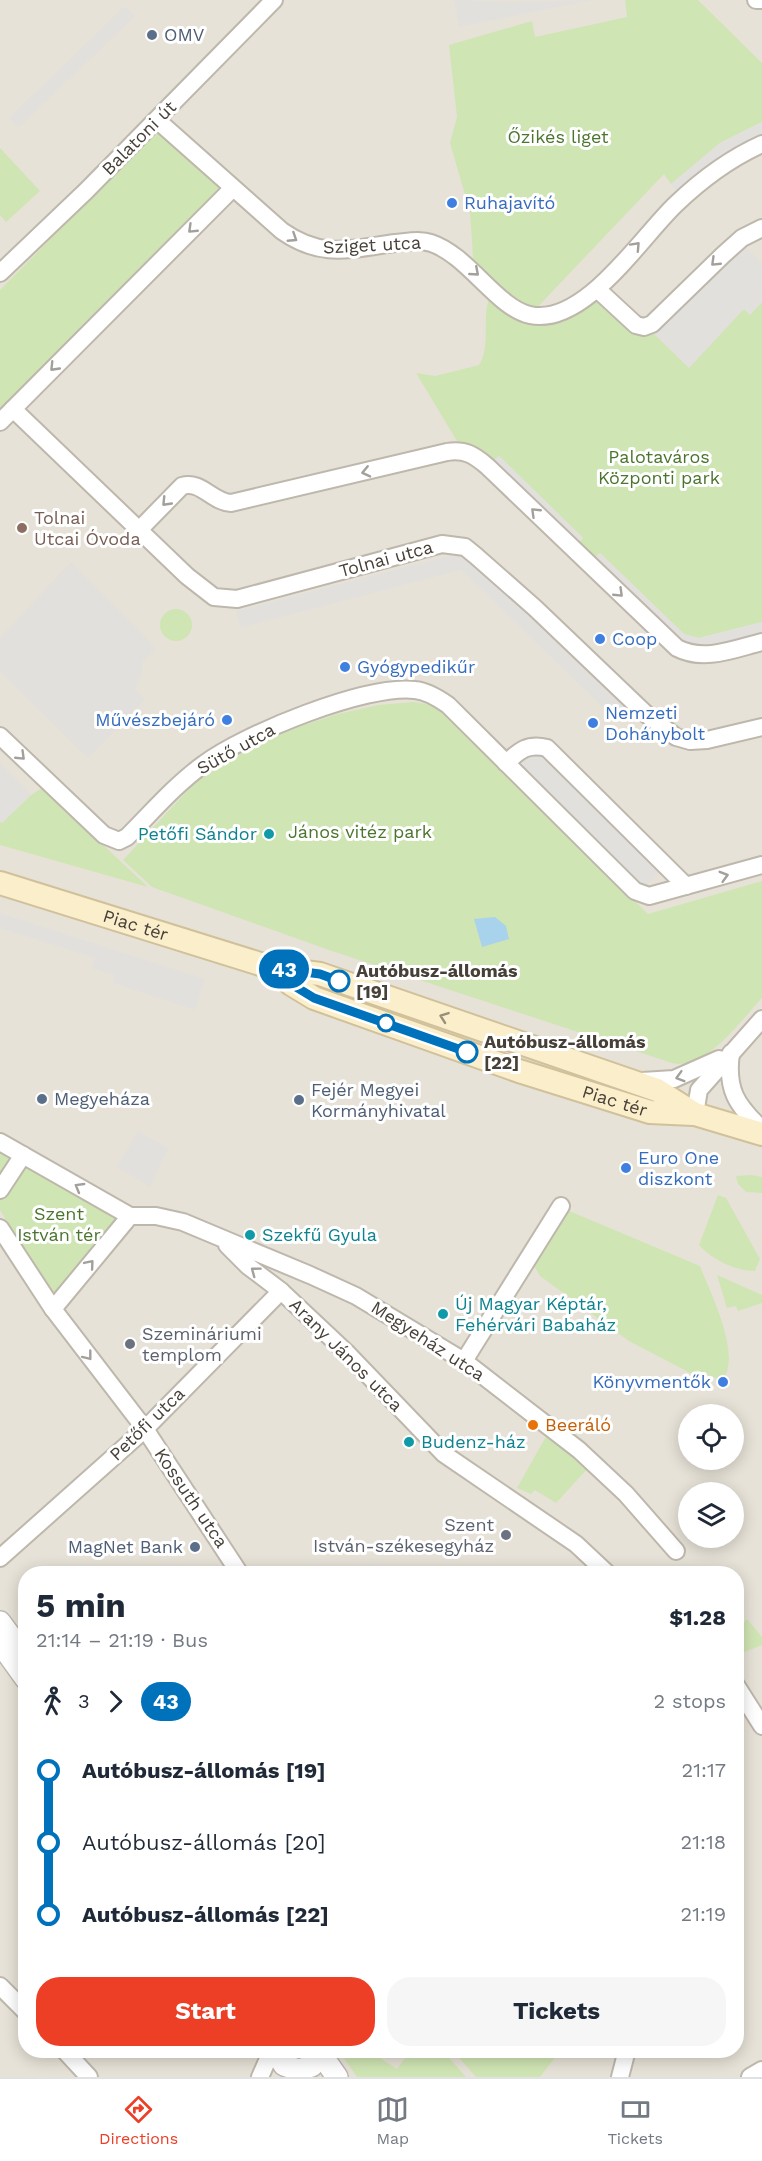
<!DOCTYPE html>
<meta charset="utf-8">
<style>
body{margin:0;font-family:"Work Sans",sans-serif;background:#f6f6f7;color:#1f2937;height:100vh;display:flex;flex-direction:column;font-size:22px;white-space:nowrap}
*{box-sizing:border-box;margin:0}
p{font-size:20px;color:#747a83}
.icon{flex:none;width:33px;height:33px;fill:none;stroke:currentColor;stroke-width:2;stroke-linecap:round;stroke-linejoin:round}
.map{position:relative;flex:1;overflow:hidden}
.side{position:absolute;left:18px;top:1566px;width:726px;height:492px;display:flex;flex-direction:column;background:#fff;border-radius:24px;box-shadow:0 3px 15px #0003}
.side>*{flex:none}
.badge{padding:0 12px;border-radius:20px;font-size:21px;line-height:39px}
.tools{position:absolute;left:678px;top:1404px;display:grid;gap:12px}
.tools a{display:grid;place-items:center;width:66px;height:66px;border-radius:50%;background:#fff;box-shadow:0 3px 15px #0003;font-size:30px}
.map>.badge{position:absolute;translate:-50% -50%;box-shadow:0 0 0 3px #fff}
.legs{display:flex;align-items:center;gap:9px;height:66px;padding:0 18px;font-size:20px}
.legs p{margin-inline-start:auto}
.head{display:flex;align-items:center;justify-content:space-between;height:102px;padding:0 18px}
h1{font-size:33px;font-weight:700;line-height:45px}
.cta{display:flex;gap:12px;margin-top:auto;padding:12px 18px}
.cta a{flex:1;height:69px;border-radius:24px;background:#ed3e26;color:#fff;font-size:24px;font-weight:700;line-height:69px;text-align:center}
.cta a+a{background:#f6f6f7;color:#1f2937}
ul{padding:0 18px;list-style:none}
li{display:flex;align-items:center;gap:21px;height:72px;font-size:22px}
li i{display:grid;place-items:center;width:9px;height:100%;margin:0 8px;background:currentColor}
li i::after{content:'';width:15px;height:15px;margin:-8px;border:4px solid;border-radius:50%;background:#fff}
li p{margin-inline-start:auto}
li:first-child i{background:linear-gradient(#0000 50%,currentColor 0)}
li:last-child i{background:linear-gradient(currentColor 50%,#0000 0)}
.tabs{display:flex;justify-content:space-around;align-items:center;height:84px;border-top:2px solid #e0e1e3;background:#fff;font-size:16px;color:#747a83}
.tabs a{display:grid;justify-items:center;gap:3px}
.tabs .current{color:#ed3e26}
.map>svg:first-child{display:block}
.residential{fill:#e7e2d7;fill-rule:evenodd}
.green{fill:#d0e5b4}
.parking{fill:#e2e0dd}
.water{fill:#a9d3ec}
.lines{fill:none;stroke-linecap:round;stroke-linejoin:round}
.minor-casing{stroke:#beb7ac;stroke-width:20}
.tertiary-casing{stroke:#beb7ac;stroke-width:24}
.secondary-casing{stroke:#d0c19b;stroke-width:26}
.minor{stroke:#fff;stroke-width:16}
.tertiary{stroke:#fff;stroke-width:21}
.secondary{stroke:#fbeecb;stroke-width:22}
.oneway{stroke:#a3a09c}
.oneway2{stroke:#988e7a}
.line-1-casing{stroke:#fff;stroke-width:14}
.line-1{stroke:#0072bc;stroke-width:9}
.service-dot{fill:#5c6f8a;stroke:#fff;stroke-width:2}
.shop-dot{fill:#3f7fe0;stroke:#fff;stroke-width:2}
.education-dot{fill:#8d6e63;stroke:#fff;stroke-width:2}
.culture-dot{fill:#0f9aa8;stroke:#fff;stroke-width:2}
.stop-1-dot{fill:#fff;stroke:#0072bc;stroke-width:3}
.worship-dot{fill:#6b7280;stroke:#fff;stroke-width:2}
.food-dot{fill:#e8710a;stroke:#fff;stroke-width:2}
.labels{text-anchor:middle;stroke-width:6;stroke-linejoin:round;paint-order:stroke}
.service-label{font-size:18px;fill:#4e5e75;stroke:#fff;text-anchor:start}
.park-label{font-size:18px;fill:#4b752e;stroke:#fff}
.street-label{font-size:18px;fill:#474038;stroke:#fff}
.shop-label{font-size:18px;fill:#366cbe;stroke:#fff;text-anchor:start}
.education-label{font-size:18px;fill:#785e54;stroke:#fff;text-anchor:start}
.culture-label{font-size:18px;fill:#0d838f;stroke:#fff;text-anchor:start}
.stop-label{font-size:18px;font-weight:bold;fill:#474038;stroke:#fff;text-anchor:start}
.worship-label{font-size:18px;fill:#5b616d;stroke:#fff;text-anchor:start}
.food-label{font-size:18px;fill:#c56008;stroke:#fff;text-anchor:start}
</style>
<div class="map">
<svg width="762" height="2077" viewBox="0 0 762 2077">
<rect width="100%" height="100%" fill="#f3f0e9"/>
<!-- residential -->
<path class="residential" d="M 0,0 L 762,0 L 762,2077 L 0,2077 ZM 688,1414 L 734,1414 L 734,1460 L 688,1460 ZM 688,1492 L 734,1492 L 734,1538 L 688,1538 ZM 26,1574 L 736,1574 L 736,2050 L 26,2050 Z"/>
<!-- green -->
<g class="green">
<path d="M 625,0 L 698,0 L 762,63 L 762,122 L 720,143 L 671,184 L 664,174 L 530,315 L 474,272 L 470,212 L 450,143 L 457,117 L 449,45 L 532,21 L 535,37 L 627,17 Z"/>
<path d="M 159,129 L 225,189 L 0,410 L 0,290 Z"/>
<path d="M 0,148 L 40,191 L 6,222 L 0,215 Z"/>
<path d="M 597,289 L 654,334 L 745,309 L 750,314 L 762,302 L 762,622 L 699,638 L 684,634 L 600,553 L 588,563 L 575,546 L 583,538 L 499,456 L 487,466 L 463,451 L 416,373 L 435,376 L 479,365 C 492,342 480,318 491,294 L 541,323 L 556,323 L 566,311 Z"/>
<circle cx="176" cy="625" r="16"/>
<path d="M 414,702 L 432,705 L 439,710 L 648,914 L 762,881 L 762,998 C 741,1020 705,1072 672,1063 L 329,950 L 152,887 L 123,860 L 200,777 L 254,745 L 273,735 L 338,714 L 378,705 Z"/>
<path d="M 42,788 L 148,887 L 0,845 L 0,821 L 2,823 L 31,795 Z"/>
<path d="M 0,1142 L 124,1213 L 54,1296 L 0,1210 Z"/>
<path d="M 752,1175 L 762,1177 L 762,1193 L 746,1192 L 738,1184 L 736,1176 Z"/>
<path d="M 718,1195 L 726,1198 L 760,1259 L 755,1271 C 735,1271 713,1260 699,1245 Z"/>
<path d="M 567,1210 L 700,1266 C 710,1293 743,1355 722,1381 L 697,1370 L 694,1375 L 629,1341 L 540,1276 L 533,1264 Z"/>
<path d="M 717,1275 L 762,1295 L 762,1303 L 738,1311 L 736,1306 L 727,1308 Z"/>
<path d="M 548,1433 L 589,1467 L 556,1503 L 535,1490 L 531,1494 L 517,1488 Z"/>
<path d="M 747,1619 L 762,1637 L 762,1645 L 737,1655 L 737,1629 Z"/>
<path d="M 339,2051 L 369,2051 L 397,2069 L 410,2051 L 443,2051 L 466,2077 L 357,2077 Z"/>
<path d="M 453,2051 L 560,2051 L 540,2077 L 476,2077 Z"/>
</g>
<!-- parking -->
<g class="parking">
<path d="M 454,0 L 513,2 L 593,0 L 459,27 Z"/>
<path d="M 125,6 L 135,16 L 19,127 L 9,118 Z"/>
<path d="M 762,122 L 762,139 L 681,196 L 671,184 L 720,143 Z"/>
<path d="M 744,246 L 762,263 L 762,302 L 750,315 L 744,309 L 689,368 L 654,334 L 717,268 L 721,271 Z"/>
<path d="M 499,456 L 583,538 L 575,546 L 491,464 Z"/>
<path d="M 600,553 L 684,634 L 699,638 L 762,622 L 762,636 L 702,651 L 690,650 L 592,561 Z"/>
<path d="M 456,554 L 469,556 L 628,708 L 616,720 L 461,570 L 240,628 L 236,611 Z"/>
<path d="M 71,562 L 156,648 L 142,663 L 142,673 L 135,689 L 145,699 L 88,758 L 0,672 L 0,638 Z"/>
<path d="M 534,749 L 660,871 L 645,887 L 518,764 Z"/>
<path d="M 0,763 L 31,795 L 2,823 L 0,821 Z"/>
<path d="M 0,913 L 205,979 L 195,1010 L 113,983 L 115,975 L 92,968 L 95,958 L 0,928 Z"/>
<path d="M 138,1131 L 168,1148 L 150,1187 L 117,1167 Z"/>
</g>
<!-- water -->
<path class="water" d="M 495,917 L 506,926 L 509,939 L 482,947 L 474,919 Z"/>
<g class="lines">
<defs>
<g id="minor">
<path d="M 756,0 L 761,0"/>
<path d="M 157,120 L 282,231 C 322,259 349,249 395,243 C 407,242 420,239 431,243 C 468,255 497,308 530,315 C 584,327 641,237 676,204 C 701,180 731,158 762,144"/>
<path d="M 0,273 L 86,191 L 274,0"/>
<path d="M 597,289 L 636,325 L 644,327 L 652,324 L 723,255 L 742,238 L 762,228"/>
<path d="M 13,409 L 187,576 L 214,597 L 237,599 L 442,544 L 465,547 L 476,556 L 535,608 L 646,714 L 676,737 L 690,741 L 707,740 L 762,727"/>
<path d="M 0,422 L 233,188"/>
<path d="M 139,530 L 182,486 C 201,480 212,502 231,503 L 447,452 C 465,449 474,455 487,466 L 677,648 C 704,662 734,649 762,642"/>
<path d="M 0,736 L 104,835 L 119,841 L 127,837 C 152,812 176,784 204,764 C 244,734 366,684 415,690 C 427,691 438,698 448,705 L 635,891 L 649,896 L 762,865"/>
<path d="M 506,763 C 520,750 528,743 547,748 L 686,886"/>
<path d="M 731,1053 C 726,1089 736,1105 762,1129"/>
<path d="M 642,1081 L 674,1079 L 719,1059"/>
<path d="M 695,1114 L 699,1090 L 762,1019"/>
<path d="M 0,1142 L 130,1216"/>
<path d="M 0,1190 L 23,1155"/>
<path d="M 130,1216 L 156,1216 L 183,1222 L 310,1275 L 356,1296 L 464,1361 L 579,1450 L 626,1494 L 676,1551"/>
<path d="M 0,1228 L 53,1309 L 145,1429 L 240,1574"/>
<path d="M 281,1291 L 346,1352 L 444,1454 L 576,1544 L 608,1574"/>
<path d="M 53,1309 L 130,1216"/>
<path d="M 464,1361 L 561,1206"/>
<path d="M 0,1558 L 145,1429 L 281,1291 L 248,1266 L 227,1245"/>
<path d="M 736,1685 L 762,1726"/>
<path d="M 0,1986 L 26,2012"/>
<path d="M 64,2050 L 89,2077"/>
<path d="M 260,2077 L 272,2050"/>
<path d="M 620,2077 L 627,2050"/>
<path d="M 750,2077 L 762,2070"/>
</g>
<g id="tertiary">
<path d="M 0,1622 L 22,1652"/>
<path d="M 0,1643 L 26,1679"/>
<path d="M 275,2050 L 284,2065 L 298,2070 L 312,2066 L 322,2050"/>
<path d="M 321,2054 L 337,2077"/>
</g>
<g id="secondary">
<path id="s1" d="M 0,883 L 273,968 L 320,974 L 657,1090 L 695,1114 L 762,1134"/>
<path id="s2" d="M 273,968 L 291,984 L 314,998 L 519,1071 L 650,1112 L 693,1114"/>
</g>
</defs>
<!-- minor casing -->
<use href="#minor" class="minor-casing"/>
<!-- tertiary casing -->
<use href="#tertiary" class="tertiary-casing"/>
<!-- secondary casing -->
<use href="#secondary" class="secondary-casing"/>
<!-- minor -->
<use href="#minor" class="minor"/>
<!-- tertiary -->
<use href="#tertiary" class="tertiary"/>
<!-- secondary -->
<use href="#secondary" class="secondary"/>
</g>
<!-- one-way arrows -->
<defs><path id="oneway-chevron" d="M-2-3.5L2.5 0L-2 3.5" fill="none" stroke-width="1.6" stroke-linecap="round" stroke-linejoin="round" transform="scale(1.5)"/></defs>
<g class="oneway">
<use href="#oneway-chevron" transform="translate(192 229) rotate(136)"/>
<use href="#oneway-chevron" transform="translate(293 238) rotate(33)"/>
<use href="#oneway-chevron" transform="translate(636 246) rotate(-47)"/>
<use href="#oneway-chevron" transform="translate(715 262) rotate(136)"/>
<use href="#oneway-chevron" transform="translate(475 272) rotate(41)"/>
<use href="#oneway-chevron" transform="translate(54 367) rotate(134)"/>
<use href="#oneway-chevron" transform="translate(366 472) rotate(167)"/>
<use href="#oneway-chevron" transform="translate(166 502) rotate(134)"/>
<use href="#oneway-chevron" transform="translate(535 512) rotate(-136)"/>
<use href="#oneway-chevron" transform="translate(619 593) rotate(44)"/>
<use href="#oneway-chevron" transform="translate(21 756) rotate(44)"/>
<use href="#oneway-chevron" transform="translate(724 876) rotate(-16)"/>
<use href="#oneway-chevron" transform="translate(680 1077) rotate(164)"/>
<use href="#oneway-chevron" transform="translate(79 1187) rotate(-150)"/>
<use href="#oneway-chevron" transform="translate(90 1264) rotate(-50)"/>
<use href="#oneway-chevron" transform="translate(255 1271) rotate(-143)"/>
<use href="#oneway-chevron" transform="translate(88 1356) rotate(52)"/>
</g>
<use class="oneway2" href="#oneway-chevron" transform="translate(444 1017) rotate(-160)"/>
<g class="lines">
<defs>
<path id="line-1" d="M 339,981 L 320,974 L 273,968 L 291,984 L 314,998 L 467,1052"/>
</defs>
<!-- line-1 casing -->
<use href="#line-1" class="line-1-casing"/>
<!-- line-1 -->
<use href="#line-1" class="line-1"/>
</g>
<!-- markers -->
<g class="service-dot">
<circle cx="152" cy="35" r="6"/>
<circle cx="42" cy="1099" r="6"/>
<circle cx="299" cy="1100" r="6"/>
<circle cx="195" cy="1547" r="6"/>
</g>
<g class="shop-dot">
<circle cx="452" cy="203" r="6"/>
<circle cx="600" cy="639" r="6"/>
<circle cx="345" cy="667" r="6"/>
<circle cx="227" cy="720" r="6"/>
<circle cx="593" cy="723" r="6"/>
<circle cx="626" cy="1168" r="6"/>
<circle cx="723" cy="1382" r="6"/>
</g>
<circle class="education-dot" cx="22" cy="528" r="6"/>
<g class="culture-dot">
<circle cx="269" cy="834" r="6"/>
<circle cx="250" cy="1235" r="6"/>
<circle cx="443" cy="1314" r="6"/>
<circle cx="409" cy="1442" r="6"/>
</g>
<g class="stop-1-dot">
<circle cx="339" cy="981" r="10"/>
<circle cx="386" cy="1023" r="8"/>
<circle cx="467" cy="1052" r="10"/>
</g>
<g class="worship-dot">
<circle cx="130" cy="1344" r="6"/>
<circle cx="506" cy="1535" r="6"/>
</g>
<circle class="food-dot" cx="533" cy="1425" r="6"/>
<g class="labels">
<!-- service labels -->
<g class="service-label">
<text x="164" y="41">OMV</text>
<text x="311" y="1096">Fejér Megyei<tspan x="311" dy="21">Kormányhivatal</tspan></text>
<text x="54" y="1105">Megyeháza</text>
<text x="183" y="1553" text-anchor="end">MagNet Bank</text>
</g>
<!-- park labels -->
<g class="park-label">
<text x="558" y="143">Őzikés liget</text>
<text x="659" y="463">Palotaváros<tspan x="659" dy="21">Központi park</tspan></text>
<text x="360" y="838">János vitéz park</text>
<text x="59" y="1220">Szent<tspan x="59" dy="21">István tér</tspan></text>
</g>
<!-- street labels -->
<g class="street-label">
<text transform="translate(139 138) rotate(-45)" y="6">Balatoni út</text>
<text transform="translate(372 245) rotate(-3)" y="6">Sziget utca</text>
<text transform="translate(386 559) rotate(-15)" y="6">Tolnai utca</text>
<text transform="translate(236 749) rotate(-29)" y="6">Sütő utca</text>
<text dy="6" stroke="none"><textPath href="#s1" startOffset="142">Piac tér</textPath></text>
<text dy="6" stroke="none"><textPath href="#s2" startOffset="369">Piac tér</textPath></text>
<text transform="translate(428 1341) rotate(33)" y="6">Megyeház utca</text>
<text transform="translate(346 1355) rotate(45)" y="6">Arany János utca</text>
<text transform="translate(147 1424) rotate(-44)" y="6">Petőfi utca</text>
<text transform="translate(191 1498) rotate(56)" y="6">Kossuth utca</text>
</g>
<!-- shop labels -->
<g class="shop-label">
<text x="464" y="209">Ruhajavító</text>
<text x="612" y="645">Coop</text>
<text x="357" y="673">Gyógypedikűr</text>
<text x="605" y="719">Nemzeti<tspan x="605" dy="21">Dohánybolt</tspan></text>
<text x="215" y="726" text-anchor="end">Művészbejáró</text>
<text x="638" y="1164">Euro One<tspan x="638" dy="21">diszkont</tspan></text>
<text x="711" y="1388" text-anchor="end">Könyvmentők</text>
</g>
<!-- education labels -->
<g class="education-label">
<text x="34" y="524">Tolnai<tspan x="34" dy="21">Utcai Óvoda</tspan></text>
</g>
<!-- culture labels -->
<g class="culture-label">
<text x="257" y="840" text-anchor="end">Petőfi Sándor</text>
<text x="262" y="1241">Szekfű Gyula</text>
<text x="455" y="1310">Új Magyar Képtár,<tspan x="455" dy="21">Fehérvári Babaház</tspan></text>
<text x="421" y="1448">Budenz-ház</text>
</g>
<!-- stop labels -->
<g class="stop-label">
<text x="356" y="977">Autóbusz-állomás<tspan x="356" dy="21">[19]</tspan></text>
<text x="484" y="1048">Autóbusz-állomás<tspan x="484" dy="21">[22]</tspan></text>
</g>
<!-- worship labels -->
<g class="worship-label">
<text x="142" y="1340">Szemináriumi<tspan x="142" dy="21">templom</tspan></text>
<text x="494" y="1531" text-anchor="end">Szent<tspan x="494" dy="21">István-székesegyház</tspan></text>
</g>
<!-- food labels -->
<g class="food-label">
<text x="545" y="1431">Beeráló</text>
</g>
</g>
</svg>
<div class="tools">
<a><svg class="icon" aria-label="locate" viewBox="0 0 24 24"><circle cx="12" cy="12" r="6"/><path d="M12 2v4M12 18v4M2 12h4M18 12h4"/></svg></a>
<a><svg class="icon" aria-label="layers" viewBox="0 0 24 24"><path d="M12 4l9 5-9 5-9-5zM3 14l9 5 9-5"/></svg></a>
</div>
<b class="badge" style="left:284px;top:969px;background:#0072bc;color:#fff">43</b>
<section class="side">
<div class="head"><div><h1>5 min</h1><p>21:14 – 21:19 · Bus</p></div><b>$1.28</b></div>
<div class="legs"><svg class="icon" aria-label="walk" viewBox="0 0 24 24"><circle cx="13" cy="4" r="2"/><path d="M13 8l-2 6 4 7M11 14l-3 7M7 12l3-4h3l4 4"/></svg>3<svg class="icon" aria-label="forward" viewBox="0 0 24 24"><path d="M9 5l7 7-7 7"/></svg><b class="badge" style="background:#0072bc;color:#fff">43</b><p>2 stops</p></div>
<ul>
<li><i style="color:#0072bc"></i><b>Autóbusz-állomás [19]</b><p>21:17</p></li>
<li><i style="color:#0072bc"></i><span>Autóbusz-állomás [20]</span><p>21:18</p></li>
<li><i style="color:#0072bc"></i><b>Autóbusz-állomás [22]</b><p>21:19</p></li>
</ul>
<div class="cta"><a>Start</a><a>Tickets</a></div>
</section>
</div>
<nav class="tabs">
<a class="current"><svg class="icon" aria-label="directions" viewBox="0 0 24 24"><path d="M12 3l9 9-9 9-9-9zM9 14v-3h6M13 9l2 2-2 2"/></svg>Directions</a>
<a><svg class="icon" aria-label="map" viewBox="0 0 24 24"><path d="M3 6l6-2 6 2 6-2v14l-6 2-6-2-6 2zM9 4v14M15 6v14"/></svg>Map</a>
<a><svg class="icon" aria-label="tickets" viewBox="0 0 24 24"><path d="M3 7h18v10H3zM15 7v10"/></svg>Tickets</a>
</nav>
